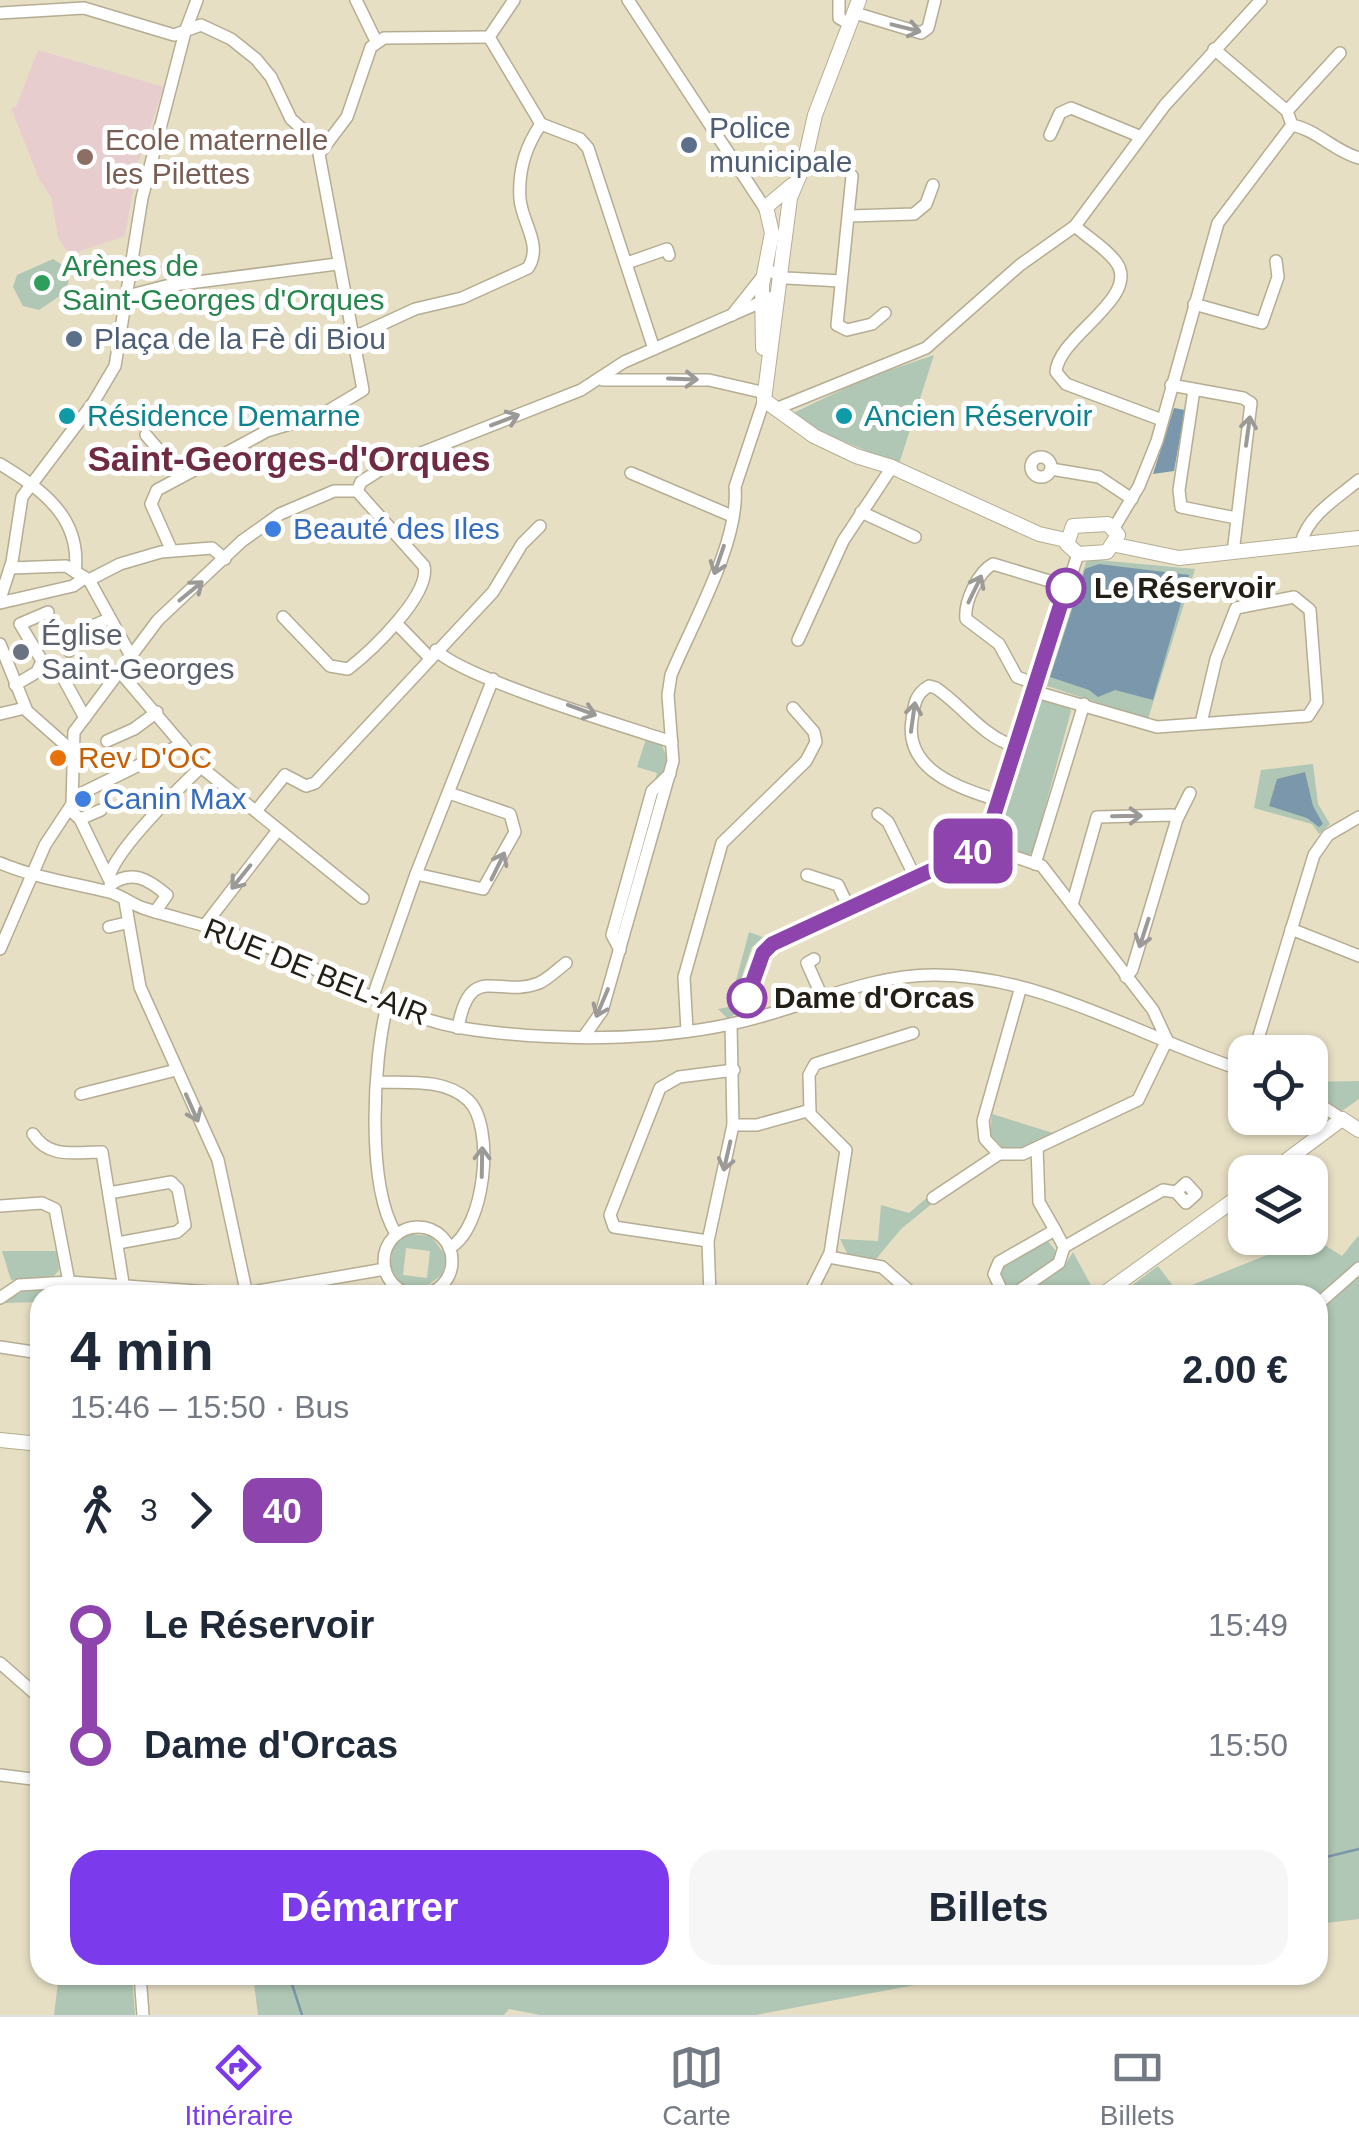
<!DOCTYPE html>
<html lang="fr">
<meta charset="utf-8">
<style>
body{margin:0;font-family:Helvetica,sans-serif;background:#f6f6f7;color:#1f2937;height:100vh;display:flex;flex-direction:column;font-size:38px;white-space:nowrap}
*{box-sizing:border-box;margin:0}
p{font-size:32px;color:#747a83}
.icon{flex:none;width:55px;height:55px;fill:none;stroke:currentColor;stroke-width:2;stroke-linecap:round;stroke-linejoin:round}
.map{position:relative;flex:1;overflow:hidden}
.drawer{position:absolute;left:30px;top:1285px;width:1298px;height:700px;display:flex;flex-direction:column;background:#fff;border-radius:30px;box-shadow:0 2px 8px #0004}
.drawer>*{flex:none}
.badge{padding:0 20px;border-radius:15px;font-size:35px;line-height:65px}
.fabs{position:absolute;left:1228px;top:1035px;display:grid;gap:20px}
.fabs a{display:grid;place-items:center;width:100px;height:100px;border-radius:20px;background:#fff;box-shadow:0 2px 8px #0004;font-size:50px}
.map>.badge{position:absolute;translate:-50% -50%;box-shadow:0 0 0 5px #fff}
.legs{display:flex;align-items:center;gap:15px;height:110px;padding:0 40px;font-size:32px}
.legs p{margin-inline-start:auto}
.summary{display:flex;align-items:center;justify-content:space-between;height:170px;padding:0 40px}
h1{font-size:55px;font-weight:700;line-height:75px}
.button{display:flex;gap:20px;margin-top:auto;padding:20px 40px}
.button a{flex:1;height:115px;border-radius:30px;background:#7c3aed;color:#fff;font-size:40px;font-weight:700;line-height:115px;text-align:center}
.button a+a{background:#f6f6f7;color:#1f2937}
ul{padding:0 40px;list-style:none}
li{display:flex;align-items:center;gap:35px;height:120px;font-size:38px}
li i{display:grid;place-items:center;width:15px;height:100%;margin:0 12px;background:currentColor}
li i::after{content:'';width:25px;height:25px;margin:-12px;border:8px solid;border-radius:50%;background:#fff}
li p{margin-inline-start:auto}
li:first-child i{background:linear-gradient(#0000 50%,currentColor 0)}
li:last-child i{background:linear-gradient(currentColor 50%,#0000 0)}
.tab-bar{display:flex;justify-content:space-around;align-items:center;height:140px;border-top:2px solid #e0e1e3;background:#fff;font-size:28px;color:#747a83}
.tab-bar a{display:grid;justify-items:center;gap:5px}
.tab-bar .active{color:#7c3aed}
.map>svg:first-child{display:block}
.education{fill:#e8cdcf}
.green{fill:#afc7b4;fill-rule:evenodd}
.water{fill:#7b97ab}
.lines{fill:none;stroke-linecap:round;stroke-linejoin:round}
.stream{stroke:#7b97ab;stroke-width:2.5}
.minor-casing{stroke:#b5ad93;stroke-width:14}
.tertiary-casing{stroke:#b5ad93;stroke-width:16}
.minor{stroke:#fff;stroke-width:11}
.tertiary{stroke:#fff;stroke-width:14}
.oneway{stroke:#9c9a96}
.line-1-casing{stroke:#fff;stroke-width:22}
.line-1{stroke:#8e44ad;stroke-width:15}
.service-dot{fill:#5c6f8a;stroke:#fff;stroke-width:4}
.education-dot{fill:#8d6e63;stroke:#fff;stroke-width:4}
.leisure-dot{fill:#2e9e5b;stroke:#fff;stroke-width:4}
.culture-dot{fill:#0f9aa8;stroke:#fff;stroke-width:4}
.shop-dot{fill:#3f7fe0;stroke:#fff;stroke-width:4}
.stop-1-dot{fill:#fff;stroke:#8e44ad;stroke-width:5}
.worship-dot{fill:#6b7280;stroke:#fff;stroke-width:4}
.food-dot{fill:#e8710a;stroke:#fff;stroke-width:4}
.labels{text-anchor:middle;stroke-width:10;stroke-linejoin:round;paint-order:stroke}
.service-label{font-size:30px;fill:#4e5e75;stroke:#fff;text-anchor:start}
.education-label{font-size:30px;fill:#785e54;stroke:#fff;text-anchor:start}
.leisure-label{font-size:30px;fill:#27864d;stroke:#fff;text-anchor:start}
.culture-label{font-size:30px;fill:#0d838f;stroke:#fff;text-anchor:start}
.shop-label{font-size:30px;fill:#366cbe;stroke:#fff;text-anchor:start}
.stop-label{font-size:30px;font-weight:bold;fill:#231f16;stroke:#fff;text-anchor:start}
.worship-label{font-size:30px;fill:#5b616d;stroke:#fff;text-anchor:start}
.food-label{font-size:30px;fill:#c56008;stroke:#fff;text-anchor:start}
.street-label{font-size:30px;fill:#231f16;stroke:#fff}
.quarter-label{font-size:35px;font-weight:bold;fill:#6f2b43;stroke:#fff}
</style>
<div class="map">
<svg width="1359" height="2015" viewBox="0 0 1359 2015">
<rect width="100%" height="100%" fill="#e7dfc4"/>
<!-- education -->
<path class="education" d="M 38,50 L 164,87 L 138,163 L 125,236 L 69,255 L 58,237 L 51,197 L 40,181 L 11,108 L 16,107 Z"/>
<!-- green -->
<g class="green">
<path d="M 53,259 L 70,270 L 67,291 L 39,310 L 23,306 L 13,287 L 17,275 Z"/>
<path d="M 934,355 L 899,464 L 816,430 L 793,413 L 867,378 Z"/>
<path d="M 1087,559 L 1195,569 L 1148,719 L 1047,686 Z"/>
<path d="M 1037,699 L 1068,706 L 1071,711 L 1033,852 L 1026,856 L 993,848 L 990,840 Z"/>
<path d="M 646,739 L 662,746 L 669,761 L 666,772 L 655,780 L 657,773 L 637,767 Z"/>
<path d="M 1313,764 L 1318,804 L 1330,824 L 1319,834 L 1312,824 L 1254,808 L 1261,770 Z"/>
<path d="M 749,932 L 763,937 L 752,947 L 735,997 L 743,1000 L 738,1012 L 728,1019 L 718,1009 L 729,1007 Z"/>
<path d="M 1359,1081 L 1359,1099 L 1342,1111 L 1310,1091 L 1310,1082 Z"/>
<path d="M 992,1114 L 1053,1133 L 1017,1150 L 1004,1149 L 990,1134 Z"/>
<path d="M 929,1196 L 934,1202 L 901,1229 L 876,1259 L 849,1257 L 840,1239 L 878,1241 L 881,1205 L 909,1213 Z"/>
<path d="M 409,1234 L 431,1236 L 446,1256 L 443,1274 L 421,1290 L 401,1284 L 390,1267 L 393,1246 ZM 406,1248 L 430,1251 L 427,1278 L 403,1275 Z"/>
<path d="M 1359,1235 L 1359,1919 L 1318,1924 L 1318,1295 L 1119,1295 L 1158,1266 L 1177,1291 L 1312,1237 L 1342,1256 Z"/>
<path d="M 1047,1240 L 1059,1255 L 1055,1261 L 1015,1288 L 1006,1287 L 1000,1273 L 1003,1266 Z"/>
<path d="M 2,1251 L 57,1251 L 59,1270 L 54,1276 L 11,1280 Z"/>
<path d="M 1073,1252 L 1093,1289 L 1084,1295 L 1045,1295 L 1037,1284 L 1065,1265 Z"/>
<path d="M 75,1288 L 109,1295 L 40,1295 L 40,1302 L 4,1303 L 26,1289 Z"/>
<path d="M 59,1975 L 132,1975 L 135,2015 L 54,2015 Z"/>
<path d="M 253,1975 L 968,1975 L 756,2015 L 540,2015 L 509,2009 L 504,2015 L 258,2015 Z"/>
</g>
<!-- water -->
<g class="water">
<path d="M 1174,408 L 1185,410 L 1174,471 L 1153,474 Z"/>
<path d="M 1099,564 L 1189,575 L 1153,700 L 1115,690 L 1098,697 L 1089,690 L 1050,677 L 1085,569 Z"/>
<path d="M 1305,772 L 1313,806 L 1323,824 L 1319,827 L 1307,818 L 1269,806 L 1277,779 Z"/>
</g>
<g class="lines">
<!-- stream -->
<g class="stream">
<path d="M 1318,1859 L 1359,1849"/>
<path d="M 289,1975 L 302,2015"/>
</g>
<defs>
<g id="minor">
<path d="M 356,0 L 376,41"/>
<path d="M 514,0 L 489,37 L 541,124 L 580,139 L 588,148 L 654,349"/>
<path d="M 628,0 L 766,210"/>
<path d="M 839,0 L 839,18 L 850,24"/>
<path d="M 0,13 L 84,8 L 174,35 L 201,25 L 231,39 L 256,59 L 271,77 L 291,119 L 321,146"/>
<path d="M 855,13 L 921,33 L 928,28 L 935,0"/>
<path d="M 1214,49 L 1287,111 L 1292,125 C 1317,130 1334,151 1359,158"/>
<path d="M 1287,111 L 1340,53"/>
<path d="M 1050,135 L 1060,113 L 1071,108 L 1139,136"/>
<path d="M 852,176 L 837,325 L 847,330 L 872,324 L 885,313"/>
<path d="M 850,216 L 914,214 L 926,204 L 933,185"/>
<path d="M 1075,226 C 1088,238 1106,248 1116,262 C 1142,297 1058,336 1056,372 L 1066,384 L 1162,420"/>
<path d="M 627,263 L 667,249 L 669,255"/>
<path d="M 765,269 L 786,278 L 841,281"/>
<path d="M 127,296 L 166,286 L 337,264"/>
<path d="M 1194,304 L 1262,323 L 1278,277 L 1276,261"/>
<path d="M 732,315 L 763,276"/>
<path d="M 352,338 L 415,309 L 462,298 L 528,268 C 543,245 522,223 520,199 C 518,171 525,147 541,124"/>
<path d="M 603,380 L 709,380 L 765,393"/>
<path d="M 1171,385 L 1243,398 L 1251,403 L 1233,553"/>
<path d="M 1194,390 L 1179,490 L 1181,507 L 1236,518"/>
<path d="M 778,408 L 926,348 L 1020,265 L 1075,226 L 1165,105 L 1261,0"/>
<path d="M 146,435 L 181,476"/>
<circle cx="1041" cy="467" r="10"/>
<path d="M 0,464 C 41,489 82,517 75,572"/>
<path d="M 1051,469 L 1099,477 L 1132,499"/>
<path d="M 631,473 L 732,516"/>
<path d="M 357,491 L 361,482 L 383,468 L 581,390 L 624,362 L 775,296"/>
<path d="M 861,512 L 915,537"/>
<path d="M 1114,528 L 1139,486 L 1157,441 L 1218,223 L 1292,125"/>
<path d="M 1301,543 C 1308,515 1337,498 1359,480"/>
<path d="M 171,549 L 151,504 L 157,490 L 267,431 L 323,414 L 363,390 L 319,154 L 347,117 L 371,47 L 384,38 L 489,37"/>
<path d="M 10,568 L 66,566 L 89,580 L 131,656"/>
<path d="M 89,580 L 120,564 L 161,552 L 212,548 L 225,559"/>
<path d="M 0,599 L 12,562 L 22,497 L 93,403 L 115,366 L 142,198 L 185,32 L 197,0"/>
<path d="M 0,603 L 73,586 L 83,579"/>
<path d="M 283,617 L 330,666 L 348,669 C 370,652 431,595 424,566 L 357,491"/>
<path d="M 396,623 L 429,657"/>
<path d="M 798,640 L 843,541 L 892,467"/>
<path d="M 0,644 L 27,711 L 70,749"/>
<path d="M 436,650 C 462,678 627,727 672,742"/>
<path d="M 69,651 L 64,639 L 108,619"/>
<path d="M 120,672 L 201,767 L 363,898"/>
<path d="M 61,674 L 85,718"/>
<path d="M 1036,684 L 1017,677 L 999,644 L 966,619 C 964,602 978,572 993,564 L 1066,586"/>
<path d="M 15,685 L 37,672 L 42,661 L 20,624 L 48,612"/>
<path d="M 1033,691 L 1157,727 L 1308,716 L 1317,702 L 1310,610 L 1294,597 L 1236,608 L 1216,659 L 1201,723"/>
<path d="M 0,714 L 25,708"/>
<path d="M 107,741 L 134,729 L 157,712"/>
<path d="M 74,797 L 182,744"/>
<path d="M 997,800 C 959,788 904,770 912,720 C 914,705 915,694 929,686 L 936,688 C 964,707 982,736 1014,746"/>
<path d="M 70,810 L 80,819 L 109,879"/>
<path d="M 256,811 L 285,775 L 306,786 L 315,783 L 493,592 L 522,544 L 540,526"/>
<path d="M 878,814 L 888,822 L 915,877"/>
<path d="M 80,819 L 101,810"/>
<path d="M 983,846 L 1078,554"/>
<path d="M 983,846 L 1042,866 L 1153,1010 L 1167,1040"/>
<path d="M 0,863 C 36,878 72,883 109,892 C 121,895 131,904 143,908 C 177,919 211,926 245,938 C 323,966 391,1020 475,1030 C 555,1041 653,1041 731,1024 C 799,1010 867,974 936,975 C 1047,976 1143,1039 1245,1071"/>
<path d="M 1035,864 L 1084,704"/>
<path d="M 416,874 L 483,889 L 515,832 L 510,814 L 449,793"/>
<path d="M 807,875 L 838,885 L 849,908"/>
<path d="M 109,877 C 117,848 178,789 201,767"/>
<path d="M 110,885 C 132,869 148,879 167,895 L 155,912"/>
<path d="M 125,901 L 140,987 L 218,1160 L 247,1295"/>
<path d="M 1072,905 L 1097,817 L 1172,815 L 1177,819"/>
<path d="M 205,925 L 278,830"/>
<path d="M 109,927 L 126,923"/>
<path d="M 1291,929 L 1359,956"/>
<path d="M 0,949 L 45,845 L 72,804 L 74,732 L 158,620 L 242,541 L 280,514 L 334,491 L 357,491"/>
<path d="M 620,950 L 612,935 L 652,791 L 670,774"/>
<path d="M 814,959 L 807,963 L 823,999"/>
<path d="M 1126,977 L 1132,970 L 1177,819 L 1190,793"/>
<path d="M 1020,990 L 983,1121 L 985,1139 L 999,1154 L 1023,1154 L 1138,1100 L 1167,1040"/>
<path d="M 372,999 L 416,874 L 493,679"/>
<path d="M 387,1006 C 373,1061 366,1185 396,1234"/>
<path d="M 746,1020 C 743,998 756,959 772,944 L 983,846"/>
<path d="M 458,1028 C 470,960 498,999 539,983 C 548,979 558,969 566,963"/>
<path d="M 687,1031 L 684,977 L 722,843 L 806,761 L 816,742 L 814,732 L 793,708"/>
<path d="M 585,1035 L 602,1011 L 673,761 L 668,695 L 671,675 C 692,624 740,541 735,487 L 764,400"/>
<path d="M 1254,1052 L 1314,855 L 1328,835 L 1359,817"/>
<path d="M 378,1082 C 407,1083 445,1078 468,1100 C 496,1126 485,1230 449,1248"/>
<path d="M 81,1094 L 176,1070"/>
<path d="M 1310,1098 L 1342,1119"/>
<path d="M 810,1112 L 809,1075 L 815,1064 L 913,1033"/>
<path d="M 733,1125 L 757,1125 L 807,1111 L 846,1150 L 830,1253 L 809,1295"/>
<path d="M 33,1134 C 49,1159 75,1152 102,1152 L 124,1289"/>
<path d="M 1037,1148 L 1039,1202 L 1055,1230"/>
<path d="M 109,1193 L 171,1182 L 178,1189 L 185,1225 L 177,1232 L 118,1243"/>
<path d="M 933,1198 L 999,1154"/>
<path d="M 0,1206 L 42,1203 L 55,1209 L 69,1282"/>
<circle cx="418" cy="1261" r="34"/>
<path d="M 1055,1230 L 1064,1247 L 1059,1263 L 1014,1294 L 1002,1291 L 994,1274 L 999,1262 Z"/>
<path d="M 708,1241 L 614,1227 L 610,1215 L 660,1088 L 679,1077 L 734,1070"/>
<path d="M 1064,1247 L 1163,1190 L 1176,1192 L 1186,1183 L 1196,1194 L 1186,1203 L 1176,1192"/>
<path d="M 829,1257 L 882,1267 L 914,1295"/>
<path d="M 710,1295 L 708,1241 L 733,1125 L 731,1024"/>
<path d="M 0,1298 L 19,1285 L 69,1282 L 240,1294 L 385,1269"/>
<path d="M 1318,1304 L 1359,1268"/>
<path d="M 0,1347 L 40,1353"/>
<path d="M 0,1663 L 40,1698"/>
<path d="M 0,1775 L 40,1780"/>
<path d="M 140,1975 L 143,2015"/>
</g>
<g id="tertiary">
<path d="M 859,0 L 815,115 L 804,164 L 790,198 L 764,400 L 814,436 L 856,456 L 892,467 L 1039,534 L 1066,540"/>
<path d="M 763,348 L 762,285 L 772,233 L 766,207 L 792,185"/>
<path d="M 1108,524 L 1118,535 L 1107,552 L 1078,554 L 1067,544 L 1073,526 Z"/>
<path d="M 1116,545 L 1179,558 L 1359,538"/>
<path d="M 1271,1172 L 1342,1119 L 1359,1130"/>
<path d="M 1102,1295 L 1245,1192"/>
<path d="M 0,1440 L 40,1444"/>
</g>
</defs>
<!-- minor casing -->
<use href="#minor" class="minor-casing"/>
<!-- tertiary casing -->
<use href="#tertiary" class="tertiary-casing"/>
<!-- minor -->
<use href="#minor" class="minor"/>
<!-- tertiary -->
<use href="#tertiary" class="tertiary"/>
</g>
<!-- one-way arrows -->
<defs><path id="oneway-shaft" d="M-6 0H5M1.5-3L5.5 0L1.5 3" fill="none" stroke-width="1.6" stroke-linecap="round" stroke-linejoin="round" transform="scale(2.5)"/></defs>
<g class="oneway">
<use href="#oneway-shaft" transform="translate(906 28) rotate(14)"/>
<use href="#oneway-shaft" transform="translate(683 379) rotate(2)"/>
<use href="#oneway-shaft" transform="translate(505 420) rotate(-21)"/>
<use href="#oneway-shaft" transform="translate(1248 431) rotate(-82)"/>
<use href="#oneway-shaft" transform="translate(719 560) rotate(109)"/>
<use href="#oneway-shaft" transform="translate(975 589) rotate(-64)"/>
<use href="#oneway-shaft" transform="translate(191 591) rotate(-39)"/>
<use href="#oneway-shaft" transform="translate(582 710) rotate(20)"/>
<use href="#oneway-shaft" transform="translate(913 717) rotate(-82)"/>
<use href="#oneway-shaft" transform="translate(1127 816) rotate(-1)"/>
<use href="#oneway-shaft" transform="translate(498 866) rotate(-64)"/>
<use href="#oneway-shaft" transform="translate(241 877) rotate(129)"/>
<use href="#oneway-shaft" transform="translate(1144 933) rotate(108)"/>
<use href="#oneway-shaft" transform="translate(602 1003) rotate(113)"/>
<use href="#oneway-shaft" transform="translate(192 1108) rotate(66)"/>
<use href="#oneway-shaft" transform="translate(727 1156) rotate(103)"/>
<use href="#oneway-shaft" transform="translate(482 1162) rotate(-89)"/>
</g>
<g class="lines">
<defs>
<path id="line-1" d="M 747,998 L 763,953 L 772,944 L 984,846 L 1066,588"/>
</defs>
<!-- line-1 casing -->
<use href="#line-1" class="line-1-casing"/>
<!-- line-1 -->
<use href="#line-1" class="line-1"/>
</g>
<!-- markers -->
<g class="service-dot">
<circle cx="689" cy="145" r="10"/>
<circle cx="74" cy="339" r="10"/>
</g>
<circle class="education-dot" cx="85" cy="157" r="10"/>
<circle class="leisure-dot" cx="42" cy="283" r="10"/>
<g class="culture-dot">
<circle cx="67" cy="416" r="10"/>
<circle cx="844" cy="416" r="10"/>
</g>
<g class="shop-dot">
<circle cx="273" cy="529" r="10"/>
<circle cx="83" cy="799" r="10"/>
</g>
<g class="stop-1-dot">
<circle cx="1066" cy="588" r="18"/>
<circle cx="747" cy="998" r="18"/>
</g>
<circle class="worship-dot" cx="21" cy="652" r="10"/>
<circle class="food-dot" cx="58" cy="758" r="10"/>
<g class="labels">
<!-- service labels -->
<g class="service-label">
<text x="709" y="138">Police<tspan x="709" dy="34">municipale</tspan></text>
<text x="94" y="349">Plaça de la Fè di Biou</text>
</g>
<!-- education labels -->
<g class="education-label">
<text x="105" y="150">Ecole maternelle<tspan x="105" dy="34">les Pilettes</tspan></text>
</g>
<!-- leisure labels -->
<g class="leisure-label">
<text x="62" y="276">Arènes de<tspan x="62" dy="34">Saint-Georges d'Orques</tspan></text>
</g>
<!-- culture labels -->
<g class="culture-label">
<text x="87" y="426">Résidence Demarne</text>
<text x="864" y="426">Ancien Réservoir</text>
</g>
<!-- shop labels -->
<g class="shop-label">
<text x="293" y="539">Beauté des Iles</text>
<text x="103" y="809">Canin Max</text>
</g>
<!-- stop labels -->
<g class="stop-label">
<text x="1094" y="598">Le Réservoir</text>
<text x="774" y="1008">Dame d'Orcas</text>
</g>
<!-- worship labels -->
<g class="worship-label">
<text x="41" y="645">Église<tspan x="41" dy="34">Saint-Georges</tspan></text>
</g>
<!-- food labels -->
<g class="food-label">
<text x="78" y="768">Rev D'OC</text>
</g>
<!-- street labels -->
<g class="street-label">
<text transform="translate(316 972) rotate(22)" y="10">RUE DE BEL-AIR</text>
</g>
<!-- quarter labels -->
<g class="quarter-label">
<text x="289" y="471">Saint-Georges-d'Orques</text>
</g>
</g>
</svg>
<div class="fabs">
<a><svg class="icon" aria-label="locate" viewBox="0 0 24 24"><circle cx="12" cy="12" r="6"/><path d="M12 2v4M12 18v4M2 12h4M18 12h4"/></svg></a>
<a><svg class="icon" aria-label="layers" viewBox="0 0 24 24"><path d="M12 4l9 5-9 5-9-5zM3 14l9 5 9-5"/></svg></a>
</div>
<b class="badge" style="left:973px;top:851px;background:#8e44ad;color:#fff">40</b>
<section class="drawer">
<div class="summary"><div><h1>4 min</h1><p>15:46 – 15:50 · Bus</p></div><b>2.00 €</b></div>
<div class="legs"><svg class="icon" aria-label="walk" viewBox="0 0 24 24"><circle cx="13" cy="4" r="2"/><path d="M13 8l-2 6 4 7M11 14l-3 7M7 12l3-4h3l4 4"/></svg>3<svg class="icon" aria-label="forward" viewBox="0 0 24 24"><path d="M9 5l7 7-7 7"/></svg><b class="badge" style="background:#8e44ad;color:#fff">40</b></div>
<ul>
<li><i style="color:#8e44ad"></i><b>Le Réservoir</b><p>15:49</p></li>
<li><i style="color:#8e44ad"></i><b>Dame d'Orcas</b><p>15:50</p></li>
</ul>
<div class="button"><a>Démarrer</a><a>Billets</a></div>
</section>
</div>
<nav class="tab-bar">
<a class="active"><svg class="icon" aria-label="directions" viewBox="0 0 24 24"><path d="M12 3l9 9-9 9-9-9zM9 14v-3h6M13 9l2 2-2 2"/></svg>Itinéraire</a>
<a><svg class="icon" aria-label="map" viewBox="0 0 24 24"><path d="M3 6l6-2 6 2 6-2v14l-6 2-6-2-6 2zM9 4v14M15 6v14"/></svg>Carte</a>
<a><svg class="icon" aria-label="tickets" viewBox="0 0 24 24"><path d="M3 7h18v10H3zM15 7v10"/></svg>Billets</a>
</nav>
